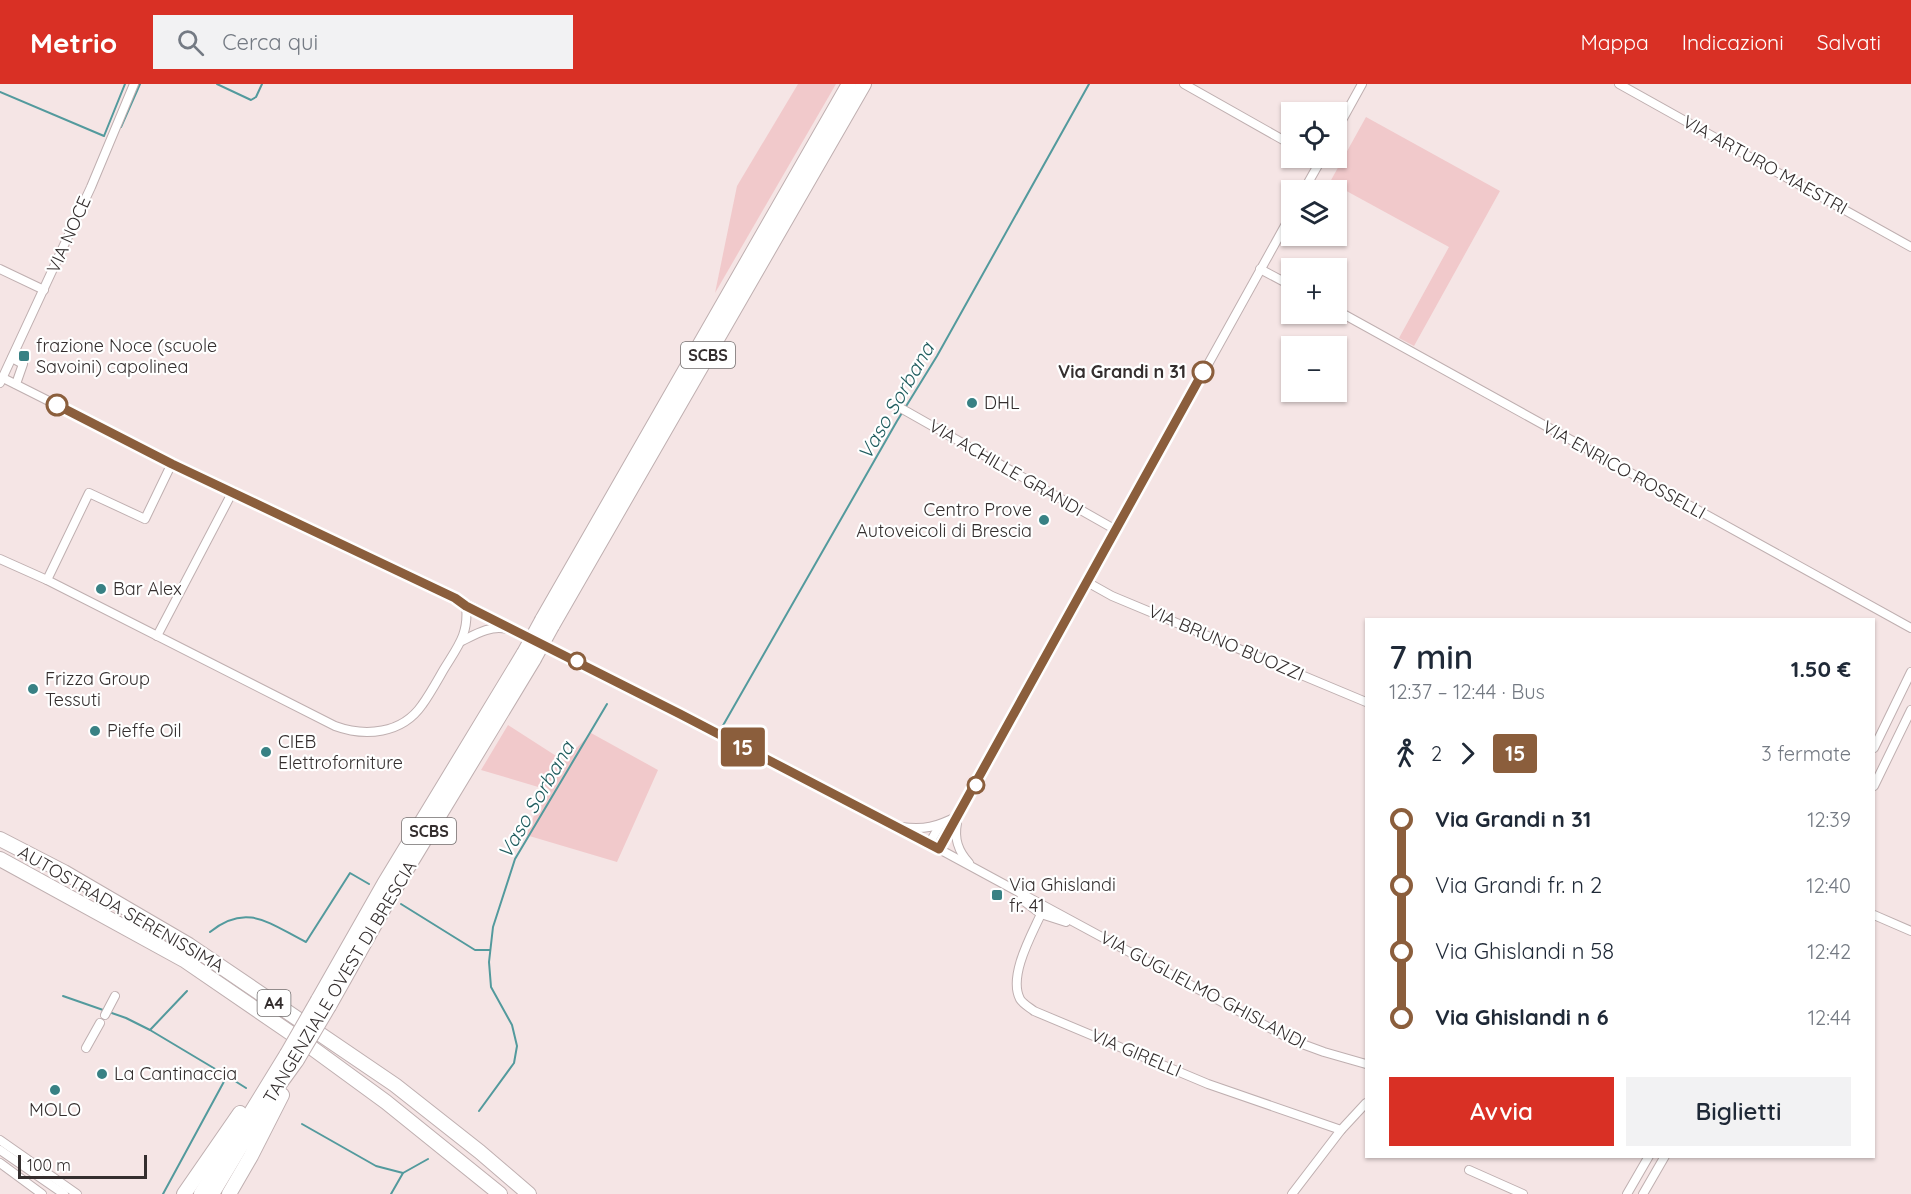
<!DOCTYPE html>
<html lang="it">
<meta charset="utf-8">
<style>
body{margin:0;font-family:Quicksand,sans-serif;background:#f2f2f3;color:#1f2937;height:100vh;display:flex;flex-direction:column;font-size:22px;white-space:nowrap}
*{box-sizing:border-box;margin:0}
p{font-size:20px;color:#747a83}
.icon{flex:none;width:33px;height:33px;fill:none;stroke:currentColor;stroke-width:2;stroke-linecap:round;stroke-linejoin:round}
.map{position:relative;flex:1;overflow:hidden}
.side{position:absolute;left:1365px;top:534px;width:510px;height:540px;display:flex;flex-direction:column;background:#fff;border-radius:0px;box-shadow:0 2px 4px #0004}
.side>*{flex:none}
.badge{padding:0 12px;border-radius:4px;font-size:21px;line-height:39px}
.buttons{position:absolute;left:1281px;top:18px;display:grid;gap:12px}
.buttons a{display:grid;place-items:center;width:66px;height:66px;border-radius:0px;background:#fff;box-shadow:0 2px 4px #0004;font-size:30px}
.scale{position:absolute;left:18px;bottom:15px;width:129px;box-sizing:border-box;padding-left:6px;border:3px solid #342e2e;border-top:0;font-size:16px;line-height:21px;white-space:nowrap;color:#342e2e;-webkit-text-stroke:4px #fff;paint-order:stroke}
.map>.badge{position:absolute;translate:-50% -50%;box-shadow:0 0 0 3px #fff}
.legs{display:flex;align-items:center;gap:9px;height:66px;padding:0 24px;font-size:20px}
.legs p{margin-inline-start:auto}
.headline{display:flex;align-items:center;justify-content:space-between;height:102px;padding:0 24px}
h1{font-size:33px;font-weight:600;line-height:45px}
.button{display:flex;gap:12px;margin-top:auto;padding:12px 24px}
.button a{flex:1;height:69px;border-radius:0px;background:#d93025;color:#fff;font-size:24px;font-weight:600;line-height:69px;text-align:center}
.button a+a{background:#f2f2f3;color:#1f2937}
ul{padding:0 24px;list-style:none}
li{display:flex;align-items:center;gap:21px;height:66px;font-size:22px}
li i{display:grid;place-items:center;width:9px;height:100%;margin:0 8px;background:currentColor}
li i::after{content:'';width:15px;height:15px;margin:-8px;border:4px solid;border-radius:50%;background:#fff}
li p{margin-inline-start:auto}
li:first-child i{background:linear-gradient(#0000 50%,currentColor 0)}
li:last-child i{background:linear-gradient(currentColor 50%,#0000 0)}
header{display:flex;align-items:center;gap:36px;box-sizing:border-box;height:84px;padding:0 30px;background:#d93025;color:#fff}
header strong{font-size:28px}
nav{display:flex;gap:33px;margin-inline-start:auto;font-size:21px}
.search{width:420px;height:54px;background:#f2f2f3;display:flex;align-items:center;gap:15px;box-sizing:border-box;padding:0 21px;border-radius:0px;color:#747a83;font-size:22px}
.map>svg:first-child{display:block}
.green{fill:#f1c9cb}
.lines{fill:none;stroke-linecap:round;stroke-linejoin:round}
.stream{stroke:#539a9d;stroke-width:2}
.street-casing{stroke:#bfafb0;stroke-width:10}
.highway-casing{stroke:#bfafb0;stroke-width:16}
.street{stroke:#fff;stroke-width:8}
.highway{stroke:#fff;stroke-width:14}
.highway-bridge-casing{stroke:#bfafb0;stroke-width:16;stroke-linecap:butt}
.highway-bridge{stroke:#fff;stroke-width:14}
.line-1-casing{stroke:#fff;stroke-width:14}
.line-1{stroke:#8b5e3c;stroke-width:9}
.poi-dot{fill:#388184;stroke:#fff;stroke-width:2}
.stop-1-dot{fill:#fff;stroke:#8b5e3c;stroke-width:3}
.labels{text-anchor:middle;stroke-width:4.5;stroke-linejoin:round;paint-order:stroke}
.shield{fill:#fff;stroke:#716d6d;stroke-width:1.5}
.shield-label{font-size:16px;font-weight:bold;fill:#342e2e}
.street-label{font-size:18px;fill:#342e2e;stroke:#fff}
.poi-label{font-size:18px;fill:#342e2e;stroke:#fff;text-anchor:start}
.stop-label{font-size:18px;font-weight:bold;fill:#342e2e;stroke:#fff;text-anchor:end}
.water-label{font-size:20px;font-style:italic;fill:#1f5c5e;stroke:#fff}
</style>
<header>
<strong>Metrio</strong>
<div class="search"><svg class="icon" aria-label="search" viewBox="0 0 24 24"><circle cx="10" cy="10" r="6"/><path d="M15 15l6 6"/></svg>Cerca qui</div>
<nav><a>Mappa</a><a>Indicazioni</a><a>Salvati</a></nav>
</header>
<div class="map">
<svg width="1911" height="1110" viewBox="0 0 1911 1110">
<rect width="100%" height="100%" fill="#f5e5e5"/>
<!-- green -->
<g class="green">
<path d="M 798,0 L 836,0 L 715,209 L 737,102 Z"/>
<path d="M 1366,33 L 1500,107 L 1414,262 L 1399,254 L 1449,163 L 1330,98 Z"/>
<path d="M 508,641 L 564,677 L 591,649 L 658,686 L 617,778 L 526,751 L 545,705 L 481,686 Z"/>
</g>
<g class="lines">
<!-- stream -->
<g class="stream">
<path d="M 217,0 L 251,16 L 256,13 L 262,0"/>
<path d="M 0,8 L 104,52 L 125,0"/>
<path d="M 121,43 L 140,0"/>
<path d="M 721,645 L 897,337 L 937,272 L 1089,0"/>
<path d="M 401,820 L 475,866 L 490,866"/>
<path d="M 210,848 C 247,818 270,840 306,858 L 350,789 L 369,800"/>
<path d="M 63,912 L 126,934 L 150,946 L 187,907"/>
<path d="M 150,946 L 227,992"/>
<path d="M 479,1027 L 514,979 L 517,962 L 512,941 L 491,903 L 489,878 L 493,843 L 515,775 L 607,620"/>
<path d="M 302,1040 L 376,1082 L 403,1089"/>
<path d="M 163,1110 L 227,992 L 246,1004"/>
<path d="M 391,1110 L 403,1089 L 428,1075"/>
</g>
<defs>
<g id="street">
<path d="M 1184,0 L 1292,61"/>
<path d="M 1619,0 L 1911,163"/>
<path d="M 1336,47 L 1362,0"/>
<path d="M 1304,106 L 1322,74"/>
<path d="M 0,185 L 44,206"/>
<path d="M 1260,185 L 1292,202"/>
<path d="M 1336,226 L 1911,544"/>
<path d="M 12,274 L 23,280 L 16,300"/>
<path d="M 3,294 L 172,379 L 322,452 L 400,486 L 526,551"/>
<path d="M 0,299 L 91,103 L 134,0"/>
<path d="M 897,322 L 1116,446"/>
<path d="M 0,475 L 47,496 L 335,642 C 365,653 402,650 422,621 C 430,610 437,597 444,585 C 458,562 469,550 466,522"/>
<path d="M 47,496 L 89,409 L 145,435 L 172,379"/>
<path d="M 1087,498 L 1112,512 L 1366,618"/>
<path d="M 157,552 L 233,407"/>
<path d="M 462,557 C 476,550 491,541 507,545"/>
<path d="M 550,563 L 939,765 L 1294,957 L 1324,968 L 1366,980"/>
<path d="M 1874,664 L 1911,588"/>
<path d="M 1874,702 L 1911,626"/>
<path d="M 957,739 C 954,755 958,767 969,779"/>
<path d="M 901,743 C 925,746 936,743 958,732"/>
<path d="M 929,760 L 940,741"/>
<path d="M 939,765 L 1292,129"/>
<path d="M 1021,815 L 1041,830 L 1066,838"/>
<path d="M 1056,829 L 1041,830 C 1032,850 1008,892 1020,915 C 1023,920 1029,923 1034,927 L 1208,1000 L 1341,1046"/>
<path d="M 1874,831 L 1911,847"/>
<path d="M 105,931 L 115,912"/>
<path d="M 86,964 L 100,939"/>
<path d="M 0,1056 L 77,1110"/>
<path d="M 0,1066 L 64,1110"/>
<path d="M 0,1079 L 42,1110"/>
<path d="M 1469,1086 L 1523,1110"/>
<path d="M 1292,1110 L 1341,1046 L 1366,1019"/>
<path d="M 1627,1110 L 1649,1072"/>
<path d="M 1643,1110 L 1665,1072"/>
</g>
<g id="highway">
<path d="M 542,536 L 849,0"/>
<path d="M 552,542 L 864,0"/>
<path d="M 0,755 L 64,788 L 189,861 L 395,1001 L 480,1068 L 529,1110"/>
<path d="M 0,775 L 184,876 L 308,961 L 386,1018 L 500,1110"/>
<path d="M 318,916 L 384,800 L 524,569"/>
<path d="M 329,922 L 393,808 L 534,575"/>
<path d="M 184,1110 L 240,1029"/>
<path d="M 201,1110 L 287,970"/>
<path d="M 212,1110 L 271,1012 L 297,976"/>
<path d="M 229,1110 L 251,1072 L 282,1011"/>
</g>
</defs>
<!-- street casing -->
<use href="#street" class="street-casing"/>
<!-- highway casing -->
<use href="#highway" class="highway-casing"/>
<!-- street -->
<use href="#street" class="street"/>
<!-- highway -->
<use href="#highway" class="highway"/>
<defs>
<g id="highway-bridge">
<path d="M 524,569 L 542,536"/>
<path d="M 534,575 L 552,542"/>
<path d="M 287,970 L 318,916"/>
<path d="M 297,976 L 329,922"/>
</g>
</defs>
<!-- highway-bridge casing -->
<use href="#highway-bridge" class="highway-bridge-casing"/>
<!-- highway-bridge -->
<use href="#highway-bridge" class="highway-bridge"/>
</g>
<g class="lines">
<defs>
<path id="line-1" d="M 57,321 L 172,380 L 455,514 L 466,522 L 680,630 L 939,765 L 1203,288"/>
</defs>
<!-- line-1 casing -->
<use href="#line-1" class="line-1-casing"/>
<!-- line-1 -->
<use href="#line-1" class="line-1"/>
</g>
<!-- markers -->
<g class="poi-dot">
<rect x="18" y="266" width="12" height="12" rx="3"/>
<circle cx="972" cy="319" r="6"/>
<circle cx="1044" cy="436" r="6"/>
<circle cx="101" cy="505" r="6"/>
<circle cx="33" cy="605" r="6"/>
<circle cx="95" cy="647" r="6"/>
<circle cx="266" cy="668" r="6"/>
<rect x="991" y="805" width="12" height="12" rx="3"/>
<circle cx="102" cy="990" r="6"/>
<circle cx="55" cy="1006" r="6"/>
</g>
<g class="stop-1-dot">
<circle cx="1203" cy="288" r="10"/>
<circle cx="57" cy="321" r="10"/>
<circle cx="577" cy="577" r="8"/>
<circle cx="976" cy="701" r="8"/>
</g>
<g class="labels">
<!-- shield labels -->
<g class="shield">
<rect x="681" y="258" width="54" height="26" rx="4.5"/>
<rect x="402" y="734" width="54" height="26" rx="4.5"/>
<rect x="257.5" y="906" width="33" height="26" rx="4.5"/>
</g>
<g class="shield-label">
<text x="708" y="277">SCBS</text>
<text x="429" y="753">SCBS</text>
<text x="274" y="925">A4</text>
</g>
<!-- street labels -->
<g class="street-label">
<text transform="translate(1765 81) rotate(29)" y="6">VIA ARTURO MAESTRI</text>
<text transform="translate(69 151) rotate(-66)" y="6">VIA NOCE</text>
<text transform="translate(1006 384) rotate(30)" y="6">VIA ACHILLE GRANDI</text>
<text transform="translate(1624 386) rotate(29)" y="6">VIA ENRICO ROSSELLI</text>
<text transform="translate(1226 559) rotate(23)" y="6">VIA BRUNO BUOZZI</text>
<text transform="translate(121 825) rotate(30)" y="6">AUTOSTRADA SERENISSIMA</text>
<text transform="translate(340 898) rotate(-59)" y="6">TANGENZIALE OVEST DI BRESCIA</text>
<text transform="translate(1203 906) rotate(28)" y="6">VIA GUGLIELMO GHISLANDI</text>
<text transform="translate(1136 969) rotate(23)" y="6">VIA GIRELLI</text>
</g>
<!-- poi labels -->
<g class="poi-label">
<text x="36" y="268">frazione Noce (scuole<tspan x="36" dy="21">Savoini) capolinea</tspan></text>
<text x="984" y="325">DHL</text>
<text x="1032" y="432" text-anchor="end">Centro Prove<tspan x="1032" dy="21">Autoveicoli di Brescia</tspan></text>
<text x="113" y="511">Bar Alex</text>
<text x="45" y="601">Frizza Group<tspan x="45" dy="21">Tessuti</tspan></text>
<text x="107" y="653">Pieffe Oil</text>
<text x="278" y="664">CIEB<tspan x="278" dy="21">Elettroforniture</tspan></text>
<text x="1009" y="807">Via Ghislandi<tspan x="1009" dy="21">fr. 41</tspan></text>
<text x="114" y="996">La Cantinaccia</text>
<text x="55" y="1032" text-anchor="middle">MOLO</text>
</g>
<!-- stop labels -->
<g class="stop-label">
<text x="1186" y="294">Via Grandi n 31</text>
</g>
<!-- water labels -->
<g class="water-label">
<text transform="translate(896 317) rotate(-60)" y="7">Vaso Sorbana</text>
<text transform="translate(536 716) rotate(-60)" y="7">Vaso Sorbana</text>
</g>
</g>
</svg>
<div class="buttons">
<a><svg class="icon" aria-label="locate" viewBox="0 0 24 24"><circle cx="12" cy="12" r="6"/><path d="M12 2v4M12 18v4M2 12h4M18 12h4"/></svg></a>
<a><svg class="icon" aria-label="layers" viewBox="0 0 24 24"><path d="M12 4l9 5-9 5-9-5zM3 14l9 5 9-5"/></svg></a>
<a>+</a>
<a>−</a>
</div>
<div class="scale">100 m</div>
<b class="badge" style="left:743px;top:663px;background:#8b5e3c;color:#fff">15</b>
<section class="side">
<div class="headline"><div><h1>7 min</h1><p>12:37 – 12:44 · Bus</p></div><b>1.50 €</b></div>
<div class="legs"><svg class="icon" aria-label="walk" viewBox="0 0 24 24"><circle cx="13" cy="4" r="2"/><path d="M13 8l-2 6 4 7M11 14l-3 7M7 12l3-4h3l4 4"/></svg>2<svg class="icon" aria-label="forward" viewBox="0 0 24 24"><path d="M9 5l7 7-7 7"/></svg><b class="badge" style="background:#8b5e3c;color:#fff">15</b><p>3 fermate</p></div>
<ul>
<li><i style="color:#8b5e3c"></i><b>Via Grandi n 31</b><p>12:39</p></li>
<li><i style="color:#8b5e3c"></i><span>Via Grandi fr. n 2</span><p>12:40</p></li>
<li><i style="color:#8b5e3c"></i><span>Via Ghislandi n 58</span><p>12:42</p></li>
<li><i style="color:#8b5e3c"></i><b>Via Ghislandi n 6</b><p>12:44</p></li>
</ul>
<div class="button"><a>Avvia</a><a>Biglietti</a></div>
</section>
</div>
